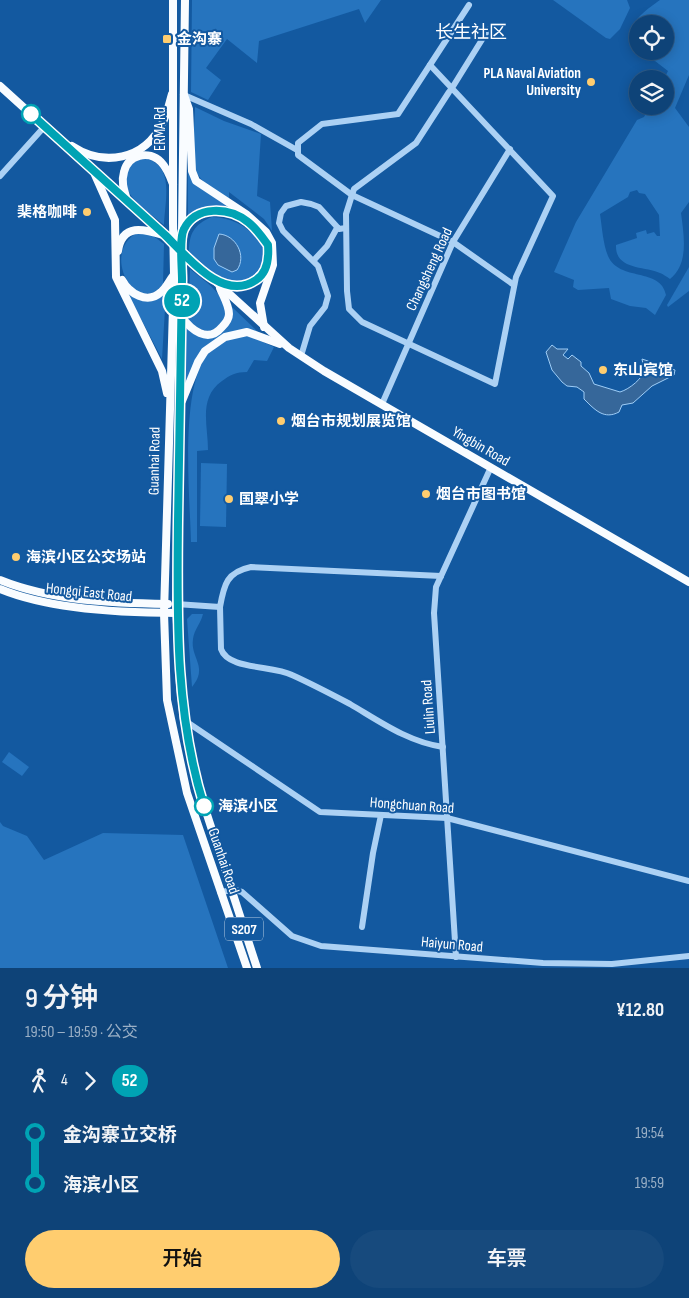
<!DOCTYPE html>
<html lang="zh">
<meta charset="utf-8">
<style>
body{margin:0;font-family:"Sofia Sans Condensed","Noto Sans SC",sans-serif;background:#174a7d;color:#f1f3f6;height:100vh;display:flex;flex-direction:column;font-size:19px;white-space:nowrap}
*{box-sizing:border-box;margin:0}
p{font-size:16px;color:#9bb0c6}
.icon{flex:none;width:28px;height:28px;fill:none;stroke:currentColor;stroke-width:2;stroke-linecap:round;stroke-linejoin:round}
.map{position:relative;height:968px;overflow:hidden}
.sheet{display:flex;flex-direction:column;background:#0e4378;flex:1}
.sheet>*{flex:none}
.badge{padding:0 10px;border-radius:16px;font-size:18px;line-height:32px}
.tools{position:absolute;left:629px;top:15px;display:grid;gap:10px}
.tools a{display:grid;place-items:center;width:45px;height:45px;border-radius:50%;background:#0e4378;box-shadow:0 2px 12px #0003,0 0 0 1px #2e5c8a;font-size:25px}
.map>.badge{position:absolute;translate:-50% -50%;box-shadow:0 0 0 2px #fff}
.legs{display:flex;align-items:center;gap:8px;height:55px;padding:0 25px;font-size:16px}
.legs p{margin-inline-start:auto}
.headline{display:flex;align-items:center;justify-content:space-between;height:85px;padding:0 25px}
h1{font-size:28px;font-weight:600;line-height:38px}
.action{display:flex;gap:10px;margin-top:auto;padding:10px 25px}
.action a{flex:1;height:58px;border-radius:30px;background:#ffcd6f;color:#111;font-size:20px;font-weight:600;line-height:58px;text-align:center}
.action a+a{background:#174a7d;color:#f1f3f6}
ul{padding:0 25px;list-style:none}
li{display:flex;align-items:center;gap:18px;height:50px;font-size:19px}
li i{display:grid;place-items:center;width:8px;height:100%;margin:0 6px;background:currentColor}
li i::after{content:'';width:12px;height:12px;margin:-6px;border:4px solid;border-radius:50%;background:#0e4378}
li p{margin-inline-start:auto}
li:first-child i{background:linear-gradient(#0000 50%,currentColor 0)}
li:last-child i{background:linear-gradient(currentColor 50%,#0000 0)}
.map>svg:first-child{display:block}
.green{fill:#2674be}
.water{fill:#36679a;stroke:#9ecdf7}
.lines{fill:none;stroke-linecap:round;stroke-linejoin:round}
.minor{stroke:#acd1f4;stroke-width:6}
.major{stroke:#f9fcff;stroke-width:8}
.major-bridge{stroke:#f9fcff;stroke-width:8}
.line-1-casing{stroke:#fff;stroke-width:11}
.line-1{stroke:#00a3b4;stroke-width:8}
.poi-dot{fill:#ffcd6f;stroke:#1359a0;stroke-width:2}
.stop-1-dot{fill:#fff;stroke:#00a3b4;stroke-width:2.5}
.labels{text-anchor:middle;stroke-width:4;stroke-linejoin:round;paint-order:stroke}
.shield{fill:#1359a0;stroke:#b8cde2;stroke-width:1}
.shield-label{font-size:14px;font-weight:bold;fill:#fff}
.poi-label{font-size:15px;font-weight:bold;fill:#fff;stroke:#1359a0;text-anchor:start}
.street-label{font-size:15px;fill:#fff;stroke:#1359a0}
.stop-label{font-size:15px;font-weight:bold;fill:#fff;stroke:#1359a0;text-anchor:start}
.quarter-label{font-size:18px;fill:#fff;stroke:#1359a0}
</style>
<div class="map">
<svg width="689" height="968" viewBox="0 0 689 968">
<rect width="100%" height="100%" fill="#1359a0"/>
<!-- green -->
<g class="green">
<path d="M 192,0 L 381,0 L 365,23 L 359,9 L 259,41 L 257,63 L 227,39 L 206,68 L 221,80 L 208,100 L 191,92 Z"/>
<path d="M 553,0 L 627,0 L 630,8 L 620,29 L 610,39 L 606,38 Z"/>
<path d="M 660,0 L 689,0 L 689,75 L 675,108 L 689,127 L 689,202 L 681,213 C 684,236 689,264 670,279 C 667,277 663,274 660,273 C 644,266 615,270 616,245 L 637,238 L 636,233 L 646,230 L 647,234 L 654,232 L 657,236 L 660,236 L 659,215 L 645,194 L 639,193 L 637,190 L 630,192 L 628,197 L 600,214 C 602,227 603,244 608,256 C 619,282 661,267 666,295 L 655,315 L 646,308 L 630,306 L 611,299 L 609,288 L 578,290 L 573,287 L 574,280 L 554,272 L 576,222 L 637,120 L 644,117 L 650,106 L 665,106 L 664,79 L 668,71 L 642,51 L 665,51 L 665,24 L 638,24 L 637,46 C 621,26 645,11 660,0 Z"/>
<path d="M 195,107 L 224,121 L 261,134 L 257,196 L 270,202 L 272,231 L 264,219 L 229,192 L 229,199 C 219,192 204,185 198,175 C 190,162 195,123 195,107 Z"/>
<path d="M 145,158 C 175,166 165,200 164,225 C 149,212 114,192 129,168 C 133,162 137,160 145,158 Z"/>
<path d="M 188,171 L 198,187 L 240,213 L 208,206 L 188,217 Z"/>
<path d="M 212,217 C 236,218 252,229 265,250 L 263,269 C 258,273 252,279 247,282 C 225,290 203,264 189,252 C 189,234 194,224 212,217 Z"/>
<path d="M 139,232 L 152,235 L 164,244 L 163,284 C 135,319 99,250 139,232 Z"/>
<path d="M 689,267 L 689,291 L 668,307 L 667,305 Z"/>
<path d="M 190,269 C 206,282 227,295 226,317 C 212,336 205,333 188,321 Z"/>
<path d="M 127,292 C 140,301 155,305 166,292 L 162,359 Z"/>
<path d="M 231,306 L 259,333 L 240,330 L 197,357 L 186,381 L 185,327 L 201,337 L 220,333 Z"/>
<path d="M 247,335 L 274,347 L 267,361 L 254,360 L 247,372 C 236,372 230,375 222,381 C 198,398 208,425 208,450 L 197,451 L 197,542 L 191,542 C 190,496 178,380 212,349 C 222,340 235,338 247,335 Z"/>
<path d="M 201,463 L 227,464 L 226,527 L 200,526 Z"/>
<path d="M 192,614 L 203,614 C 201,623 194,630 193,639 C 190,658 209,667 192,687 L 187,619 Z"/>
<path d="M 9,752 L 29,767 L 22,776 L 2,762 Z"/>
<path d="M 0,822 L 3,826 L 27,836 L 44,860 L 103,833 L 183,835 L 228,968 L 0,968 Z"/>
</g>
<!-- water -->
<g class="water">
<path d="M 219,234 C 236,235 247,256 237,270 L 232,272 L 218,265 L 214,259 L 214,248 Z"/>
<path d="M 552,345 L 557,349 L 568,349 L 563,355 L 568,359 L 572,355 L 581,362 L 581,366 L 589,373 L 594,384 L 620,392 C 630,389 643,378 645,369 L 654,370 L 655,367 L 643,364 L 642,359 L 675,370 L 674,375 L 652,386 L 633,403 L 622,405 L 619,412 C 604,420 595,410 584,399 L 584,392 L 577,387 L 567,386 L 562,382 L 552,370 L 546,352 Z"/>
</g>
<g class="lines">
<!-- minor -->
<g class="minor">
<path d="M 469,5 L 398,114 L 322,124 L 298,143 L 298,155 L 352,195 L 453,242 L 514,285"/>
<path d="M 430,65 C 471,109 512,152 553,196 L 516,277 L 495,384 L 362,322 L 349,309 L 347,291 L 346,214 L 352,195 L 354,189 L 416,143 L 449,92 L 452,88 L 488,30"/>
<path d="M 184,95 L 251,124 L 297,150"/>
<path d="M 0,176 L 45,126"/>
<path d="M 314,260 L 327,246 L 337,228"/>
<path d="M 301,356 L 310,326 L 325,307 L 328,296 L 318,266 L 283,231 L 279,223 L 281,213 L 286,206 L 301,202 L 311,204 L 319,207 L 339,229 L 346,228"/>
<path d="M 382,404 L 453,242 L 510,149"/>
<path d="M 176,604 L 220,607 C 224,584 227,572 251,567 L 441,576"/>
<path d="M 220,607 L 221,649 C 228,670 273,665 292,675 C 312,684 331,694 350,704 C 379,721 408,742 443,747"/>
<path d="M 184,720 L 320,812 L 447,818 L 689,881"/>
<path d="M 220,892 L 235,890 L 242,892 L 292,936 L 321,946 L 543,963 L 612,964 L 689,956"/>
<path d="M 362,927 L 373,853 L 381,815"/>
<path d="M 456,957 L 434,613 L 436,587 L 491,467"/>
</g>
<!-- major -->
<g class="major">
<path d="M 173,0 L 173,222"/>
<path d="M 0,86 L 289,348 L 324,371 L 689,582"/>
<path d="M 184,95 L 189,109 L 192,171 L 196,181 L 246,214 L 266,232 L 272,243 L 273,265 L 260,303 L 264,327"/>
<path d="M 72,146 C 104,167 144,160 162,124 C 167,115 169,104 172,94"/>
<path d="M 95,175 L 115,220 L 116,277 L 162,371 L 167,393"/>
<path d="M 127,200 C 124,190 121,182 124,172 C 128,154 149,150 161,162 C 167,168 170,176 173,184"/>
<path d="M 183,230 C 199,207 227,205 249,222"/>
<path d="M 182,231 L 185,0"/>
<path d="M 118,251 C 122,223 144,229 163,235"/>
<path d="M 174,274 L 164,613 L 167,700 L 187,793 L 247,968"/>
<path d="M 182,279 L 176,604 L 180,685 L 184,720 L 199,790 L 257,968"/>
<path d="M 122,280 C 129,293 147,305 161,292 C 166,288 169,281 173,276"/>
<path d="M 218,281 C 245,294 271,277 268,247"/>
<path d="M 181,316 C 191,330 208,344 222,327 C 226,323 229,319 229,314 C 229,305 223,296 220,288"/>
<path d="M 182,401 L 198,362 L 205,351 L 225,337 L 247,332 L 280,344"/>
<path d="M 0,580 C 52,601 112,603 168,604"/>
<path d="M 0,589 C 48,609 124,613 177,613"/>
</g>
<!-- major-bridge -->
<g class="major-bridge">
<path d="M 173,222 L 174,274"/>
<path d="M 182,279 L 182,231"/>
</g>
</g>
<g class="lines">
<defs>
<path id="line-1" d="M 31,114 L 165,235 C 186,255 222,303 256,280 C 267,273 269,258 268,245 C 262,237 256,228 248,222 C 229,207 196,205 184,229 C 179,238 182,268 182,279 C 180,360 179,441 178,521 C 177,618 175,713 204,806"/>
</defs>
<!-- line-1 casing -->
<use href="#line-1" class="line-1-casing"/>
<!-- line-1 -->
<use href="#line-1" class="line-1"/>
</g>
<!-- markers -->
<g class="poi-dot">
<rect x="162" y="34" width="10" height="10" rx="2.5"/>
<circle cx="591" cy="82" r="5"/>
<circle cx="87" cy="212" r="5"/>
<circle cx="603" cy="370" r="5"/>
<circle cx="281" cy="421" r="5"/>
<circle cx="426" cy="494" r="5"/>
<circle cx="229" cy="499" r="5"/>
<circle cx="16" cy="557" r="5"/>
</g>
<g class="stop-1-dot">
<circle cx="31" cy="114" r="9"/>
<circle cx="204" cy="806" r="9"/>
</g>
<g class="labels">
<!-- shield labels -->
<rect class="shield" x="225" y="917.5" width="38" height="23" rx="4"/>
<g class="shield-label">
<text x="244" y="934">S207</text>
</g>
<!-- poi labels -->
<g class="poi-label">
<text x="177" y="44">金沟寨</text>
<text x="581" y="78" text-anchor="end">PLA Naval Aviation<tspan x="581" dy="17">University</tspan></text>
<text x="77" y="217" text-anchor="end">棐格咖啡</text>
<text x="613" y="375">东山宾馆</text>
<text x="291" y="426">烟台市规划展览馆</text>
<text x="436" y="499">烟台市图书馆</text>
<text x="239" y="504">国翠小学</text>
<text x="26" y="562">海滨小区公交场站</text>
</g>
<!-- street labels -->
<g class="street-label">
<text transform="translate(160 129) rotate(-90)" y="5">ERMA Rd</text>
<text transform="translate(429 269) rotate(-65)" y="5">Changsheng Road</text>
<text transform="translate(481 446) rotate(30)" y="5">Yingbin Road</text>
<text transform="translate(154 461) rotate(-89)" y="5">Guanhai Road</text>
<text transform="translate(89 592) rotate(6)" y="5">Hongqi East Road</text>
<text transform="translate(428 707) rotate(-94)" y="5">Liulin Road</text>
<text transform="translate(412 805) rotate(4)" y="5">Hongchuan Road</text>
<text transform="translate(224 861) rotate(71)" y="5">Guanhai Road</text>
<text transform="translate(452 944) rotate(5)" y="5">Haiyun Road</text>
</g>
<!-- stop labels -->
<g class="stop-label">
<text x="218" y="811">海滨小区</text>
</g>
<!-- quarter labels -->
<g class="quarter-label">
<text x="471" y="38">长生社区</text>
</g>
</g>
</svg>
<div class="tools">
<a><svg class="icon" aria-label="locate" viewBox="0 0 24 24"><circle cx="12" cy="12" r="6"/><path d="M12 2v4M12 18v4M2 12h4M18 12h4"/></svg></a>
<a><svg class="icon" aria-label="layers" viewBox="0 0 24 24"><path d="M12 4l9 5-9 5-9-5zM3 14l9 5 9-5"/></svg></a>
</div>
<b class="badge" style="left:182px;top:301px;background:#00a3b4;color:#fff">52</b>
</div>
<section class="sheet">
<div class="headline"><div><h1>9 分钟</h1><p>19:50 – 19:59 · 公交</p></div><b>¥12.80</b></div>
<div class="legs"><svg class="icon" aria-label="walk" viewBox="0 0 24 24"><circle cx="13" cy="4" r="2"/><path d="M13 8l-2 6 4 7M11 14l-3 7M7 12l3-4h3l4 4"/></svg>4<svg class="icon" aria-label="forward" viewBox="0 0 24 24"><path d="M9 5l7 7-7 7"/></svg><b class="badge" style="background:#00a3b4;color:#fff">52</b></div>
<ul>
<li><i style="color:#00a3b4"></i><b>金沟寨立交桥</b><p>19:54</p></li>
<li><i style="color:#00a3b4"></i><b>海滨小区</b><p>19:59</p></li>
</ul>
<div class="action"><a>开始</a><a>车票</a></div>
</section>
